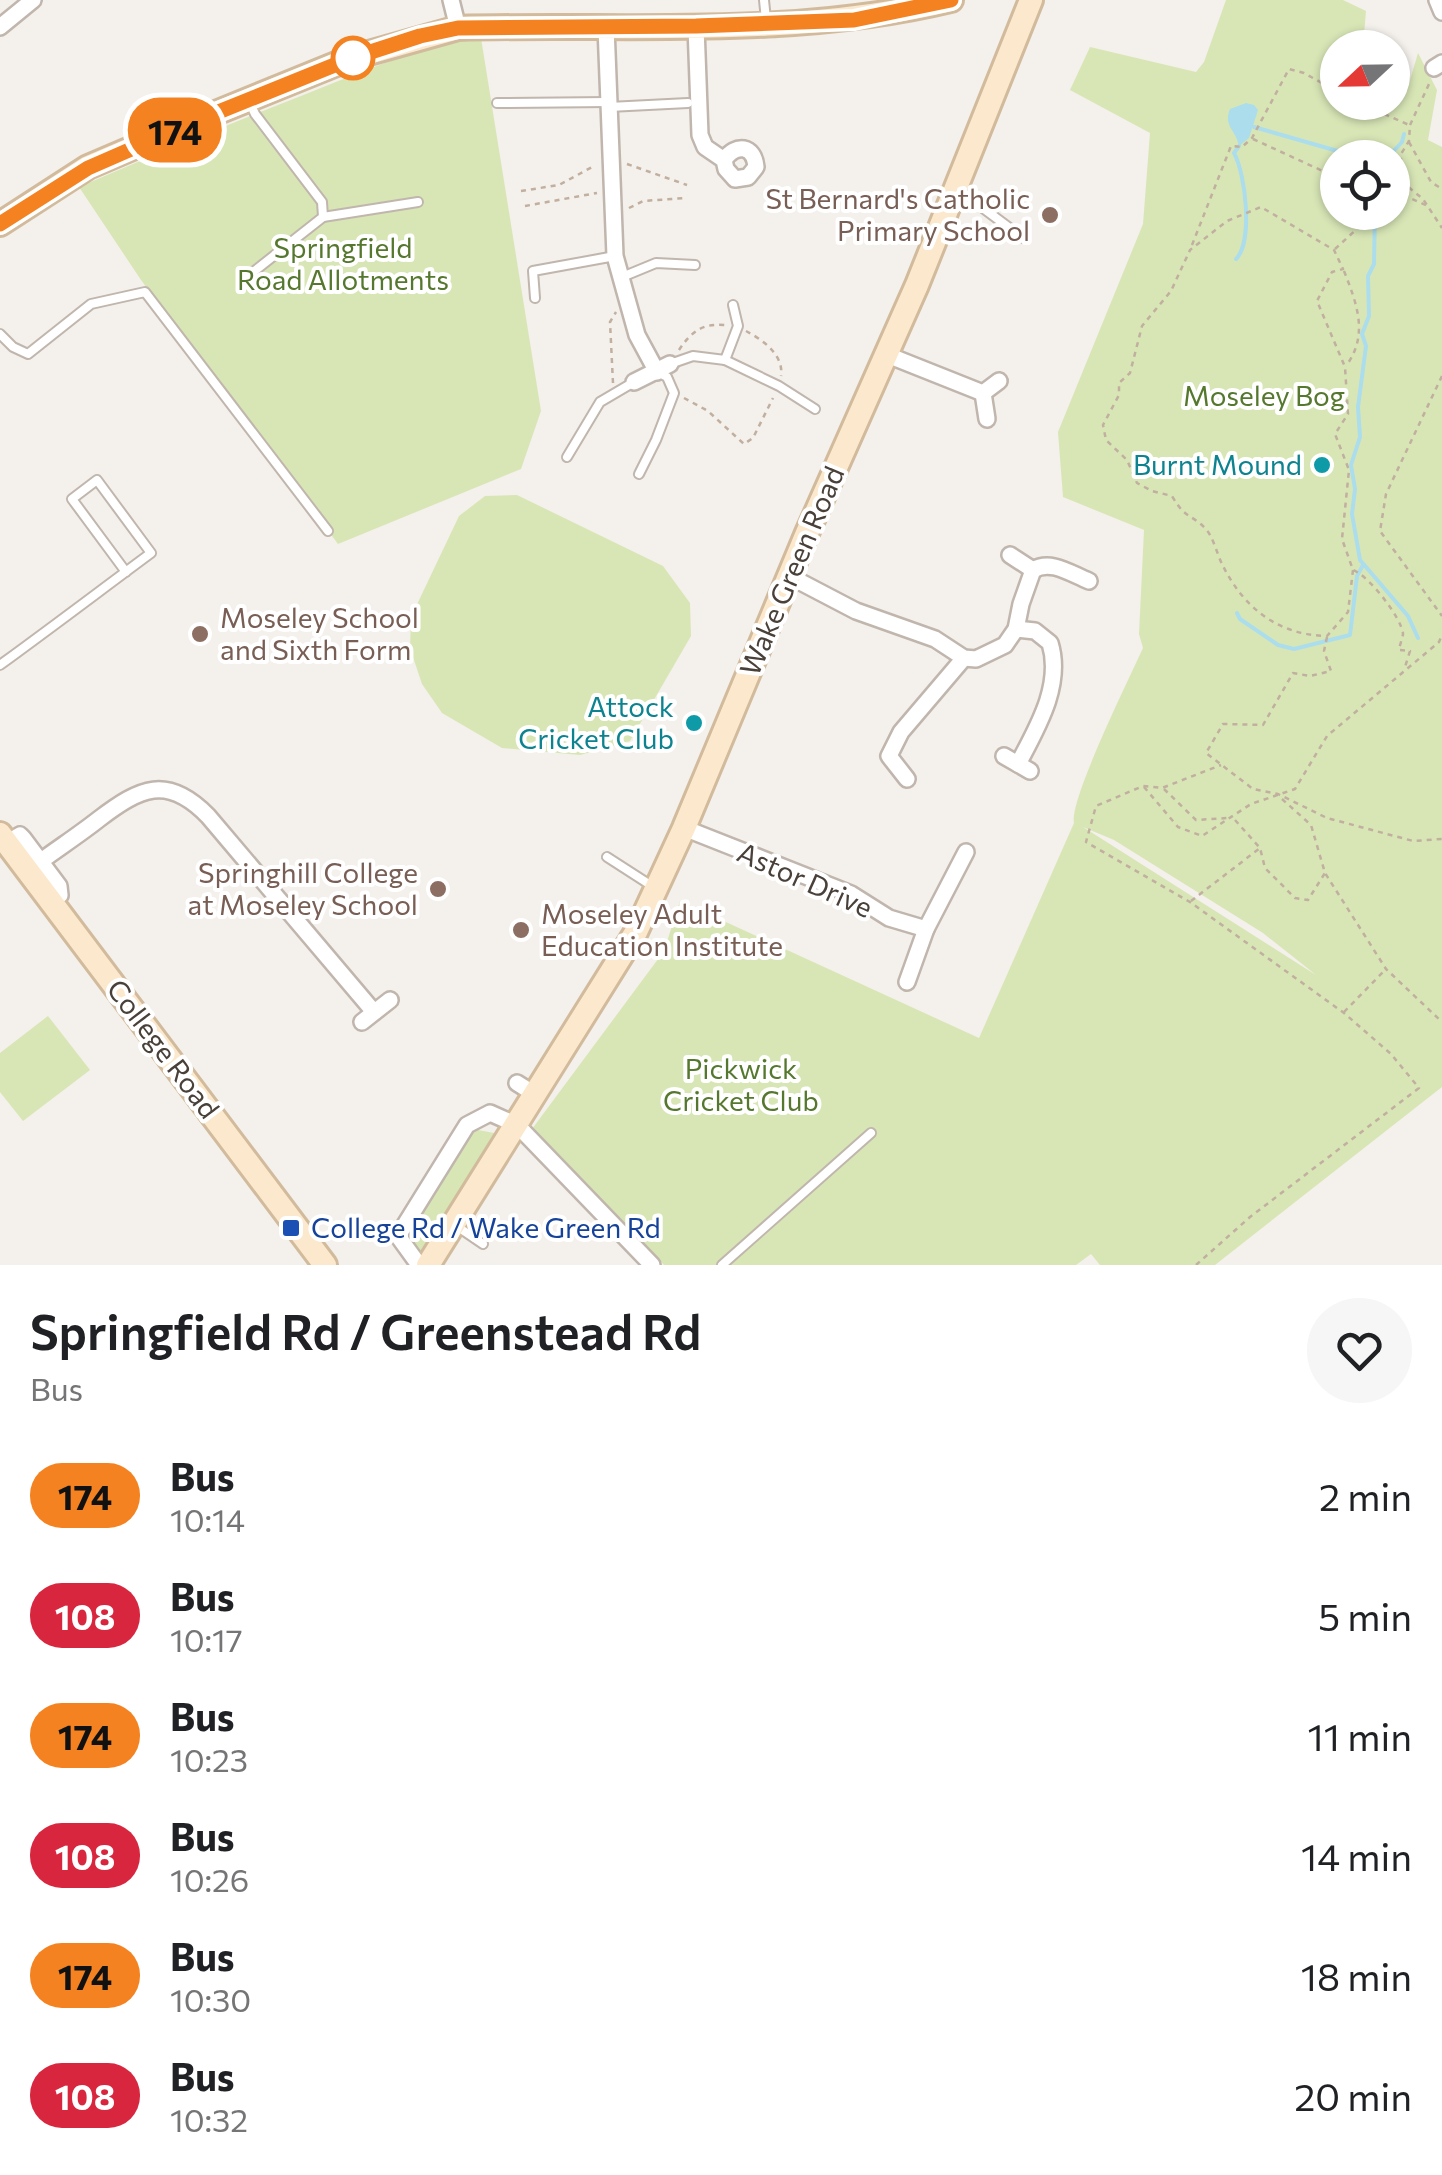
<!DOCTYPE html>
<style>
body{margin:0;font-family:Commissioner,sans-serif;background:#f6f6f6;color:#202124;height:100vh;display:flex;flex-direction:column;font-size:38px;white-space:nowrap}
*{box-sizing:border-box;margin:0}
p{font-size:32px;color:#757577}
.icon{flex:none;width:55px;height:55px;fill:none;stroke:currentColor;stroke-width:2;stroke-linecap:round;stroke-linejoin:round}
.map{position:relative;height:1265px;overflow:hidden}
.side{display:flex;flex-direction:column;background:#fff;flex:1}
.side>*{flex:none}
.badge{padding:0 20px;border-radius:32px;font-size:35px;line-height:65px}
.needle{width:65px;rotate:248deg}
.fabs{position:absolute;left:1320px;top:30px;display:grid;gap:20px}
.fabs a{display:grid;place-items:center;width:90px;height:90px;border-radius:50%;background:#fff;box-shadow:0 2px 8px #0004;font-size:50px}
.map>.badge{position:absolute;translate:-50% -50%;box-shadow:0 0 0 5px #fff}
.round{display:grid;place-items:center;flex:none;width:105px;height:105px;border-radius:52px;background:#f6f6f6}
.summary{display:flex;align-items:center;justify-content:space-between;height:170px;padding:0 30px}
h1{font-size:48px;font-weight:600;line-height:75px}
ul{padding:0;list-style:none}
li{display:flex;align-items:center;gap:30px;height:120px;padding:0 30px}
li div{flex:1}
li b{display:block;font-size:38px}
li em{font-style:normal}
li .badge{min-width:110px;font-weight:700;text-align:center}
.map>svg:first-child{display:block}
.green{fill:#d8e6b6;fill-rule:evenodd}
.water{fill:#abdded}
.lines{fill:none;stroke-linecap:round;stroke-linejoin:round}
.stream{stroke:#abdded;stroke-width:4}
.lane-casing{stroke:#c0b6ad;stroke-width:12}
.street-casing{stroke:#c0b6ad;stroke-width:20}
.secondary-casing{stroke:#d2bb9c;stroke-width:28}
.path{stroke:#c1af9f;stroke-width:2.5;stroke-dasharray:5 5;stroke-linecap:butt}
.lane{stroke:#fff;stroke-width:8}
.street{stroke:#fff;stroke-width:15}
.secondary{stroke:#fce9cd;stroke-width:22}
.line-casing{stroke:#fff;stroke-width:22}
.line{stroke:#f58220;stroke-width:15}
.stop-dot{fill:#fff;stroke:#f58220;stroke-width:5}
.education-dot{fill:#8d6e63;stroke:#fff;stroke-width:4}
.culture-dot{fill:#0f9aa8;stroke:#fff;stroke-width:4}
.transit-dot{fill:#1a4fb4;stroke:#fff;stroke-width:4}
.labels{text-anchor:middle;stroke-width:8;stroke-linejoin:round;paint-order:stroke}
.education-label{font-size:28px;fill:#785e54;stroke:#fff;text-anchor:end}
.park-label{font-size:28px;fill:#56782e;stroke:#fff}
.culture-label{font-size:28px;fill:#0d838f;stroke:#fff;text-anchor:end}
.street-label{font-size:28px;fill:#484039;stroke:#fff}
.transit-label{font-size:28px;fill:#164399;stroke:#fff;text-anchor:start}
</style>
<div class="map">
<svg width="1442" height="1265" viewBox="0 0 1442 1265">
<rect width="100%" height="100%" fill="#f4f0eb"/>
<!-- green -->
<g class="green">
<path d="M 1226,0 L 1343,0 L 1366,11 L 1363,47 L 1338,48 L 1338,102 L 1392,102 L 1393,83 L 1408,87 L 1418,53 L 1437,90 L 1428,140 L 1442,147 L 1442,1087 L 1215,1265 L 1100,1265 L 1091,1254 L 1076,1265 L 664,1265 L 532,1129 L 664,951 L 680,901 L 979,1038 L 1074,823 C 1069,800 1130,677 1143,648 L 1139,634 L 1144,530 L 1063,497 L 1058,432 L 1143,224 L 1150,133 L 1070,90 L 1090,47 L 1196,72 L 1204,62 ZM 1338,158 L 1392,158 L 1392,212 L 1338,212 ZM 1083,827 L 1114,840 L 1263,933 L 1316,975 Z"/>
<path d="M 481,38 L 541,411 L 521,469 L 338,544 L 141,280 L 79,187 C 155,154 230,124 306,94 C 362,72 421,45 481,38 Z"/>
<path d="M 517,495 L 663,566 L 690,603 L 691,636 L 630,741 L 580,755 L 502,748 L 442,713 L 422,684 L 410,648 L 411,617 L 459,516 L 485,496 Z"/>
<path d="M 48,1016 L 90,1070 L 23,1121 L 0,1092 L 0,1053 Z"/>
<path d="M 473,1129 L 494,1133 L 496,1141 L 422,1258 L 405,1236 Z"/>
</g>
<!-- water -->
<path class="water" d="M 1246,103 L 1254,105 L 1258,110 L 1249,138 L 1239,146 C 1236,130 1223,126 1230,109 Z"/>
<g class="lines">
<!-- stream -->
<g class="stream">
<path d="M 1254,127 L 1362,158"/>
<path d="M 1387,158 L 1402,142 L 1404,134"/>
<path d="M 1375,212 L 1374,264 L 1368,276 L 1369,316 L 1362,334 L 1366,346 L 1358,407 L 1360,437 L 1351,465 L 1355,489 L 1352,514 L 1360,560 L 1408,616 L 1418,638"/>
<path d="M 1236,259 C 1253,242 1246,175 1234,153 L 1239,146"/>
<path d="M 1237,613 L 1240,619 L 1278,645 L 1294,649 L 1350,635 L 1357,576 L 1363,565"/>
</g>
<defs>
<g id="lane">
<path d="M 764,0 L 766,20"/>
<path d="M 497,103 L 609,102"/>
<path d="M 609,107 L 688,103"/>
<path d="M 960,191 L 1023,238"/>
<path d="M 323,217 L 418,202"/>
<path d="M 622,277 L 656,263 L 695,265"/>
<path d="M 243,280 L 323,217 L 322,202 L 255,114 L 250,103"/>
<path d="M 535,298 L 533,271 L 615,256"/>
<path d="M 0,334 L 13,347 L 28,354 L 91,304 L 145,292 L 328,531"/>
<path d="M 725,360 L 779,386 L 815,409"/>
<path d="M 670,364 L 693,356 L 725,360 L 738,326 L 733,305"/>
<path d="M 567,457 L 600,402 L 634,382"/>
<path d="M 639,474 L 656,440 L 674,393 L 667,377 L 657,372"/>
<path d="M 0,665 C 51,628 101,590 151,553 L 97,480 L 72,499 L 126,572"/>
<path d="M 607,857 L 652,886"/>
<path d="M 458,1227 L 483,1244"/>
<path d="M 722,1265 L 871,1133"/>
</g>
<g id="street">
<path d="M 451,0 L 458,28"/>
<path d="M 1437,0 L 1442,12"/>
<path d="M 0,27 L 33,0"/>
<path d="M 606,27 L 615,256 L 637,335 L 657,372"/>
<path d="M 696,27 L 700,135 L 705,147 L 724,160 L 726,169 L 735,179 L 748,177 L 756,167 C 754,145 736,143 724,160"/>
<path d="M 1434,68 L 1442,63"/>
<path d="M 885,354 L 983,393 L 999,381"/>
<path d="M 634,382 L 670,364"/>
<path d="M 983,393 L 987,419"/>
<path d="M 1033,570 C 1051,559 1071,574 1089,581"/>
<path d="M 789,576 L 856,611 L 935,639 L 964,658 L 976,659 L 1005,645 L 1016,629 L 1021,604 L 1033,570 L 1010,555"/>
<path d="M 1016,629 L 1035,631 L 1050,643 C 1063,685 1037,728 1018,764"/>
<path d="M 1004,756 L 1030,771"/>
<path d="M 907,779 L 889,756 L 901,732 L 964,658"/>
<path d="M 684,828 L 851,894 L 889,918 L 926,929 L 907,982"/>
<path d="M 7,843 L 20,835 L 23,838 L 59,886 L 60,895 L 51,901"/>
<path d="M 41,861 C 60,847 80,834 99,819 C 140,788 167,774 208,816 L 374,1012"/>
<path d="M 926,929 L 966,852"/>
<path d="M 362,1022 L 390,1000"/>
<path d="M 517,1083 L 536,1095"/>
<path d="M 419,1265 L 398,1236 L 467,1125 L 490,1113 L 517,1125 L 652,1265"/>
</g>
<g id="secondary">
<path d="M 0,224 L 88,167 L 191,123 L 351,58 L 458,28 C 622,23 790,39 951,0"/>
<path d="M 0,834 L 325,1265"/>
<path d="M 428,1265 L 636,932 L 684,828 L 807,533 L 917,285 L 1031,0"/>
</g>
</defs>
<!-- lane casing -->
<use href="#lane" class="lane-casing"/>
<!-- street casing -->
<use href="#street" class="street-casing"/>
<!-- secondary casing -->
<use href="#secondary" class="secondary-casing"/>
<!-- path -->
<g class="path">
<path d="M 1357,102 L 1409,125"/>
<path d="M 1253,139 L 1338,178"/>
<path d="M 1409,142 L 1431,182 L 1442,189"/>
<path d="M 627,164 L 687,185"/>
<path d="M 1401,181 L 1423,199 L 1442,228"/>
<path d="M 521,191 L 559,185 L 594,166"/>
<path d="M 1394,191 L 1401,177 L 1401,154 L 1409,141 L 1410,125 L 1429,84"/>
<path d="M 1394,191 L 1428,206"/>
<path d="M 525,206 L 597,193"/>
<path d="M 629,208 L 643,201 L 686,198"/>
<path d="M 1192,245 L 1231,146 L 1242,147 L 1252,138 L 1289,69 L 1304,73 L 1338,92"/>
<path d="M 1335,249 L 1359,227 L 1362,212"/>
<path d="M 1344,271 C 1357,304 1369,335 1346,366"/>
<path d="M 746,331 C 763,340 784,355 781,376"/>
<path d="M 679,350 C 691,332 702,323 725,325"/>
<path d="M 1442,376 L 1386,494 L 1380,531 L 1442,616"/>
<path d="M 613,383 L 610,322 L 616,312"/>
<path d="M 684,398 L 708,411 L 744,444 L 753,438 L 773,398"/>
<path d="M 1353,570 L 1348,612 L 1327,636 C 1277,635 1243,607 1222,564 C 1217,554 1213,536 1205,528 C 1190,513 1186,520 1172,496 L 1152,491 L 1137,483 L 1127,460 L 1106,440 L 1103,425 L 1119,395 L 1119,383 L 1130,373 L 1142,326 L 1171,291 L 1190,250 L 1227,221 L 1261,207 L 1334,250 L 1343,269 L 1332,272 L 1317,301 L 1345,367 L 1348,414 L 1335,434 L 1349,470 L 1342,539 L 1353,570 C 1368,575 1402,618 1403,634 C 1403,636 1399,648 1399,650 L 1410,651 L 1405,667"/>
<path d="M 1327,637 L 1324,651 L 1331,671 L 1310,676 L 1293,673 L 1263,725 L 1223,724 L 1206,753 L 1253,789 L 1278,794 L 1327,818 L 1413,841 L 1442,839"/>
<path d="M 1144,787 L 1178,827 L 1202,836 L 1251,804 L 1295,789 L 1327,736 L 1439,642 L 1442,635"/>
<path d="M 1164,789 L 1196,820 L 1228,818"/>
<path d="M 1282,799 L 1311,825 L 1325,873 L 1386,969 L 1442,1022"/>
<path d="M 1235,820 L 1260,848 L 1265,868 L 1295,898 L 1308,900 L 1325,873"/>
<path d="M 1191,901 L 1260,848"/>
<path d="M 1344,1012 L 1386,969"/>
<path d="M 1196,1265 L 1250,1217 L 1419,1088 L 1391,1054 L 1344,1013 L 1190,902 L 1086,842 L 1096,806 L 1143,786 L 1162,788 L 1221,765"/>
</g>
<!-- lane -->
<use href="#lane" class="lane"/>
<!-- street -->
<use href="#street" class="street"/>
<!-- secondary -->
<use href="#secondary" class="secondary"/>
</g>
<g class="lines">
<defs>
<path id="line" d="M 0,224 L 88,168 L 191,123 L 352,58 L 420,36 L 458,28 L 696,26 L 854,20 L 951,0"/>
</defs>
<!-- line casing -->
<use href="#line" class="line-casing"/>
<!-- line -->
<use href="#line" class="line"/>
</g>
<!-- markers -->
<circle class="stop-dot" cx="353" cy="58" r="20"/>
<g class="education-dot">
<circle cx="1050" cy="215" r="10"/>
<circle cx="200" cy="634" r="10"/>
<circle cx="438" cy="889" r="10"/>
<circle cx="521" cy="930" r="10"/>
</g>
<g class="culture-dot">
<circle cx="1322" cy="465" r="10"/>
<circle cx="694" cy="723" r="10"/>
</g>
<rect class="transit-dot" x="281" y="1218" width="20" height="20" rx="5"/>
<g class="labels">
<!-- education labels -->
<g class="education-label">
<text x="1030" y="209">St Bernard's Catholic<tspan x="1030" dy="32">Primary School</tspan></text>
<text x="220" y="628" text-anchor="start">Moseley School<tspan x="220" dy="32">and Sixth Form</tspan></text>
<text x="418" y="883">Springhill College<tspan x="418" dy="32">at Moseley School</tspan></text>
<text x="541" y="924" text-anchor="start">Moseley Adult<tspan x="541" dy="32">Education Institute</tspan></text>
</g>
<!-- park labels -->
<g class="park-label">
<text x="343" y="258">Springfield<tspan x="343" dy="32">Road Allotments</tspan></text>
<text x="1264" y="406">Moseley Bog</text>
<text x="741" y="1079">Pickwick<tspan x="741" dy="32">Cricket Club</tspan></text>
</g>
<!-- culture labels -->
<g class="culture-label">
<text x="1302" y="475">Burnt Mound</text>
<text x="674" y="717">Attock<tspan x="674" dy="32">Cricket Club</tspan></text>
</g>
<!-- street labels -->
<g class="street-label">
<text transform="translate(792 571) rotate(-67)" y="10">Wake Green Road</text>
<text transform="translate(805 880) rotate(24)" y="10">Astor Drive</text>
<text transform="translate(163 1049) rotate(53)" y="10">College Road</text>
</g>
<!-- transit labels -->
<g class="transit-label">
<text x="311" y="1238">College Rd / Wake Green Rd</text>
</g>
</g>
</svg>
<div class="fabs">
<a><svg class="needle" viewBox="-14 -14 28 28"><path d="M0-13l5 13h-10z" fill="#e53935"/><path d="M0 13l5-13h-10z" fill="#757577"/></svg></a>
<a><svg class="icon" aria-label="locate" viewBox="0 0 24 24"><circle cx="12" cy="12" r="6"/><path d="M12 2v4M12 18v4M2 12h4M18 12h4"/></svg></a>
</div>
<b class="badge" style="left:175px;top:130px;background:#f58220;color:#111">174</b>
</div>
<section class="side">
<div class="summary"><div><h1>Springfield Rd / Greenstead Rd</h1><p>Bus</p></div><a class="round"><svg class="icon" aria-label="heart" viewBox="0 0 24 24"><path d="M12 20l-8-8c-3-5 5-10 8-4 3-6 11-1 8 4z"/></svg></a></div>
<ul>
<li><span class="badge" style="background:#f58220;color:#111">174</span><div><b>Bus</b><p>10:14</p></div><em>2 min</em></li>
<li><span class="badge" style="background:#d7263d;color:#fff">108</span><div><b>Bus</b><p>10:17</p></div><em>5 min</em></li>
<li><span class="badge" style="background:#f58220;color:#111">174</span><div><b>Bus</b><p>10:23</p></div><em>11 min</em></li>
<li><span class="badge" style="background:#d7263d;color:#fff">108</span><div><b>Bus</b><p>10:26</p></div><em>14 min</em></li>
<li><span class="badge" style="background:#f58220;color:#111">174</span><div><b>Bus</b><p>10:30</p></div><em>18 min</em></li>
<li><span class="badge" style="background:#d7263d;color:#fff">108</span><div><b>Bus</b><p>10:32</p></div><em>20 min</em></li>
</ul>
</section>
